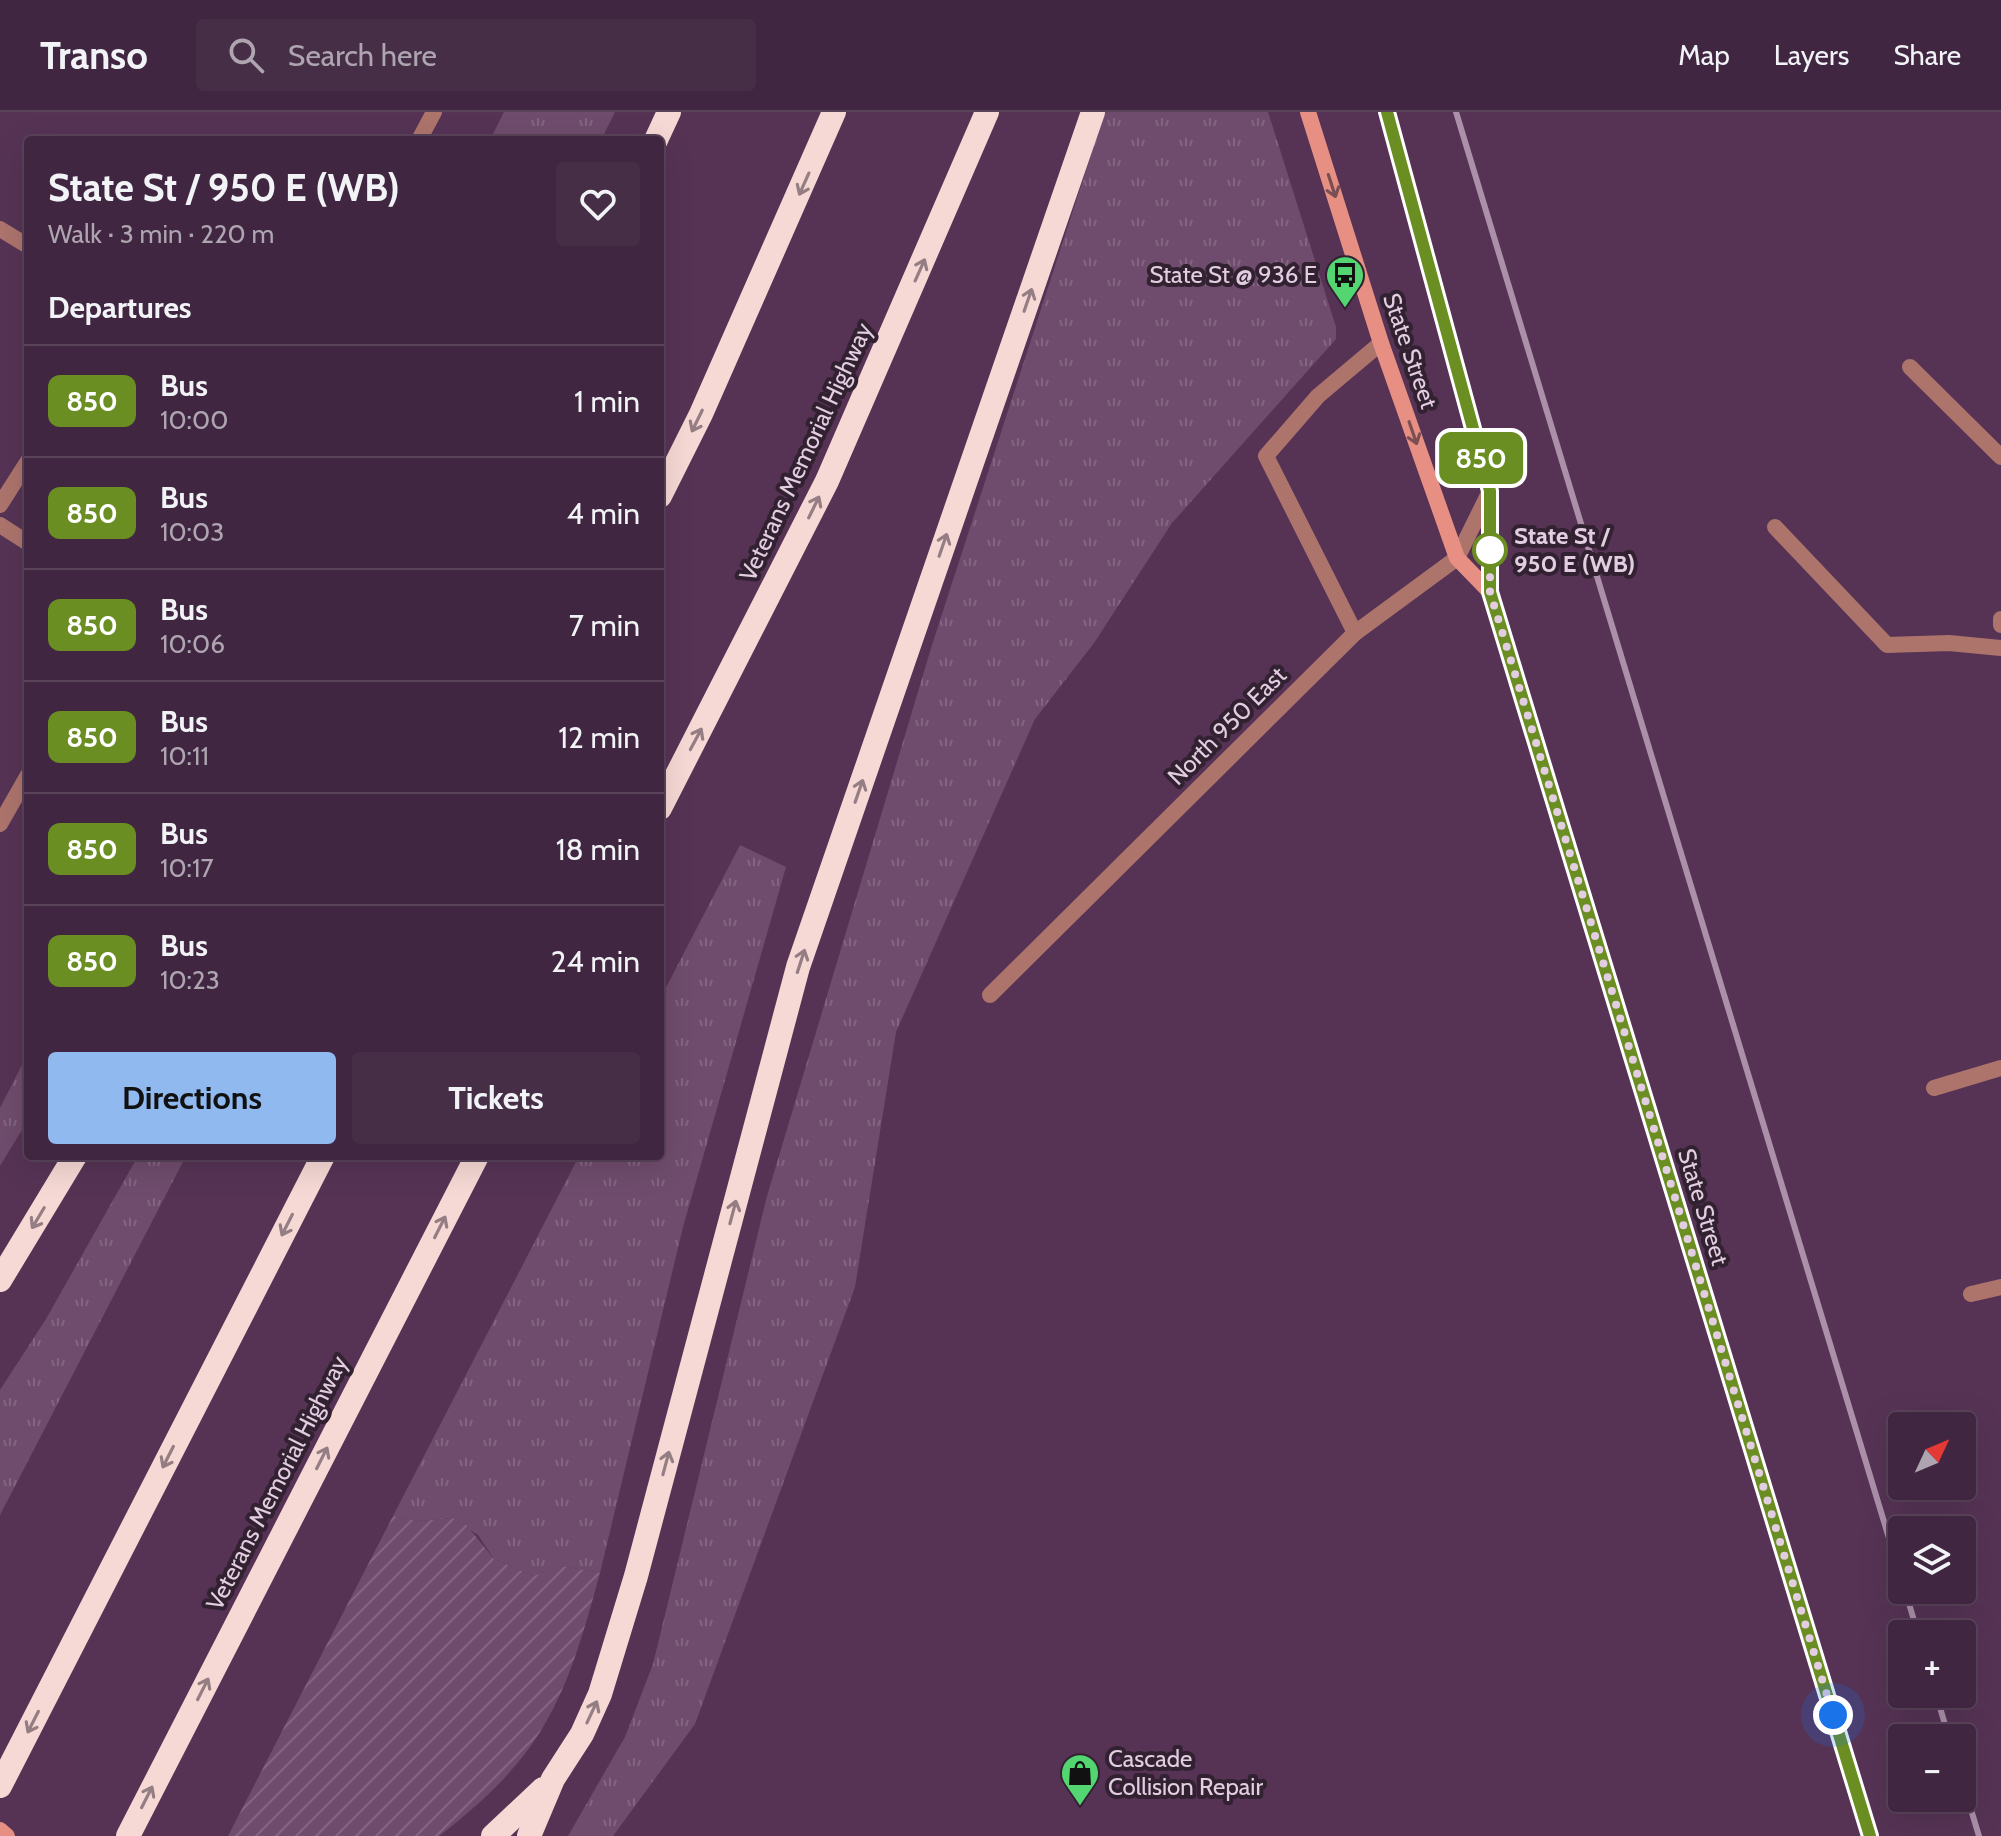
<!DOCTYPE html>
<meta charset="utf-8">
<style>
body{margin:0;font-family:Cabin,sans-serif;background:#472e47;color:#f1f3f6;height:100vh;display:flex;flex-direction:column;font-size:30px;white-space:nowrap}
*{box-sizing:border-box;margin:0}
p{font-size:26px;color:#aea5b1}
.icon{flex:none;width:44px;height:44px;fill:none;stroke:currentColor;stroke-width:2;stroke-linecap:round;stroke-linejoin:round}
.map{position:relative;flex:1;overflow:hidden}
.side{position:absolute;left:24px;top:24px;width:640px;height:1024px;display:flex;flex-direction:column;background:#402640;border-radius:8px;box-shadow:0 8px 32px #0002,0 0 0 2px #594359}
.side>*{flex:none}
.badge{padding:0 16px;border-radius:12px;font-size:28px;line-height:52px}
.needle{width:52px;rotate:46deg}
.buttons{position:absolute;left:1888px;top:1300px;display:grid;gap:16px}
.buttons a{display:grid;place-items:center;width:88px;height:88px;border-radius:8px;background:#402640;box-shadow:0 8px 32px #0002,0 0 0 2px #594359;font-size:40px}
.you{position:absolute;width:40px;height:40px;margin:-20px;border:6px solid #fff;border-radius:50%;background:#1a73e8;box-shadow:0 0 0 12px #1a73e833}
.map>.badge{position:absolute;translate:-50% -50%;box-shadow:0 0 0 4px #fff}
h2{padding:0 24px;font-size:30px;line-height:72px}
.round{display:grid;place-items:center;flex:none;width:84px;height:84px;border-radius:8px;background:#472e47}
.headline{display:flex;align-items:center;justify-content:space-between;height:136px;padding:0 24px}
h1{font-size:38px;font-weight:700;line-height:60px}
.cta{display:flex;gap:16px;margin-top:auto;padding:16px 24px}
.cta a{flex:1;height:92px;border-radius:8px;background:#90b9f0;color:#111;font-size:32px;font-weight:700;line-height:92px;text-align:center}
.cta a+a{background:#472e47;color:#f1f3f6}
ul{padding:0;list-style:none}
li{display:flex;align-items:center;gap:24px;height:112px;padding:0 24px;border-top:2px solid #594359}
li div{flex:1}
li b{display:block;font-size:30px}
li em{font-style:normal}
li .badge{min-width:88px;font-weight:700;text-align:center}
header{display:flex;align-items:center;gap:48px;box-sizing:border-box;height:112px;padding:0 40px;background:#402640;border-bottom:2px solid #594359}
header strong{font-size:38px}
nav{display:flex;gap:44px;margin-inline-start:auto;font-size:28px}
.search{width:560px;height:72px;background:#472e47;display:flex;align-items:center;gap:20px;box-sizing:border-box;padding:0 28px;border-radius:8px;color:#aea5b1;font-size:30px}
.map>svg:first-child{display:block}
.grass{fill:url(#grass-tufts)}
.garden{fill:url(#garden-furrows)}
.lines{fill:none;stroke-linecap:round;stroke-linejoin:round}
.service{stroke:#ad746c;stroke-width:16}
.minor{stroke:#ad746c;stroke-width:16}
.secondary{stroke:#e78f83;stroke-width:16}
.motorway{stroke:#f6d9d5;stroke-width:24}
.rail{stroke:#ac90aa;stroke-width:6}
.oneway{stroke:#947e83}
.oneway2{stroke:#7a4e52}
.line-casing{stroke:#fff;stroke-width:18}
.line{stroke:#6b8e23;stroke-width:12}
.walk{stroke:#e3cde1;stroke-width:8;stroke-dasharray:0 14.4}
.stop-dot{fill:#fff;stroke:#6b8e23;stroke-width:4}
.labels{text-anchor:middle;stroke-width:8;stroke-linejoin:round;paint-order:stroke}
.poi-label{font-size:24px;fill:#e3cde1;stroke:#322231;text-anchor:end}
.street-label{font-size:24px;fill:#e3cde1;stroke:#322231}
.stop-label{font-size:24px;font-weight:bold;fill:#e3cde1;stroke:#322231;text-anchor:start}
</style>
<header>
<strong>Transo</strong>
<div class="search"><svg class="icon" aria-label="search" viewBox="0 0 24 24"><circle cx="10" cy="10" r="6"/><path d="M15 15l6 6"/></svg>Search here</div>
<nav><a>Map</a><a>Layers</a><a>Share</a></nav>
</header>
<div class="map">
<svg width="2001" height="1724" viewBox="0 0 2001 1724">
<defs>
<pattern id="grass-tufts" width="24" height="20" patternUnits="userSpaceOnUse" patternTransform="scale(2)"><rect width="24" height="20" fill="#6f4c6d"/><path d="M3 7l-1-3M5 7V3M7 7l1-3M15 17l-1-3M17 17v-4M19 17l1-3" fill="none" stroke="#836582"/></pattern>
<pattern id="garden-furrows" width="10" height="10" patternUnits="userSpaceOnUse" patternTransform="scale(2)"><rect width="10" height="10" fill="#6f4c6d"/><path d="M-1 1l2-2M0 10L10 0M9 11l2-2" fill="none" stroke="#836582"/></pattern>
</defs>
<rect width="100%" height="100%" fill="#563355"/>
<!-- grass -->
<g class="grass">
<path d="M 504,0 L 615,0 L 601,28 L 490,28 Z"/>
<path d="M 1105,0 L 1268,0 L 1336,215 L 1336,227 L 1172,411 L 1094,531 L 1035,607 L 896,920 L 855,1175 L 695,1612 L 613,1724 L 568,1724 L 625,1625 L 653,1552 L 767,1084 L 932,533 Z"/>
<path d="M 740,733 L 786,755 L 683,1115 L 600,1461 L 563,1454 L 533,1464 L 494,1447 L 478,1423 L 452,1406 L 418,1409 L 393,1404 L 579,1044 L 660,1044 L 660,887 Z"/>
<path d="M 28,941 L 28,1008 L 0,1054 L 0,996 Z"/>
<path d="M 138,1044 L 186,1044 L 0,1403 L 0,1278 L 46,1207 Z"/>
</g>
<!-- garden -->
<path class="garden" d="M 393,1404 L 418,1409 L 452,1406 L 464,1410 L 494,1447 L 533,1464 L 563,1454 L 600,1461 C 566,1586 546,1642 439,1724 L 228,1724 Z"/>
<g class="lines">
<!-- service -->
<g class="service">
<path d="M 419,28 L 434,0"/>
<path d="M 0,117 L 28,134"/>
<path d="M 1910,255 L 2001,345"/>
<path d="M 0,393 L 28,349"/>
<path d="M 0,413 L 28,431"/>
<path d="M 1775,415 L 1887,533 L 1949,531 L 2001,536"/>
<path d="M 1355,521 L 1266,344 L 1318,284 L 1381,231"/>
<path d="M 0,712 L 28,663"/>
<path d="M 1934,976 L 2001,956"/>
<path d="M 1971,1182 L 2001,1175"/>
</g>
<!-- minor -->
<g class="minor">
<path d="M 2001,507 L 2001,513"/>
<path d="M 990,883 L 1355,521 L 1457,446 L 1490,379"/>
</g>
<!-- secondary -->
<g class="secondary">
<path d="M 1308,0 L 1381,231 L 1457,446 L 1490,480"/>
<path d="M 1387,0 L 1490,379 L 1490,480 L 1870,1724"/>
<path d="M 0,1718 L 7,1724"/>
</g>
<!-- motorway -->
<g class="motorway">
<path d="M 656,28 L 669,0"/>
<path d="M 660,384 L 701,302 L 834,0"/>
<path d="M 660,696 L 827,369 L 987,0"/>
<path d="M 0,1168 L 75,1044"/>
<path d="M 0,1674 L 323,1044"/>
<path d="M 128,1724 L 477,1044"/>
<path d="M 493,1724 L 543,1677"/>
<path d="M 529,1724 L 553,1667 L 582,1622 L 600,1582 L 636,1464 L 798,855 L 1093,0"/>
</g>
<!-- rail -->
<g class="rail">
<path d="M 1456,0 L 1902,1469"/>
<path d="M 1905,1478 L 1918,1522"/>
<path d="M 1936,1582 L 1949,1626"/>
<path d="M 1962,1668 L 1979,1724"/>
</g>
</g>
<!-- one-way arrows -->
<defs><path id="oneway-shaft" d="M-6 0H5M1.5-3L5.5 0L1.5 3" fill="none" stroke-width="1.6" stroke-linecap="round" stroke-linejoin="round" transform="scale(2)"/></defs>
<g class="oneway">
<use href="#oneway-shaft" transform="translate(804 72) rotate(114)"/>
<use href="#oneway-shaft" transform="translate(920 158) rotate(-66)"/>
<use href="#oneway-shaft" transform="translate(1028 188) rotate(-71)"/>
<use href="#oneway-shaft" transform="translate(697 309) rotate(116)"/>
<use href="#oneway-shaft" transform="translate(814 395) rotate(-64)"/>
<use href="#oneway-shaft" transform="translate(943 433) rotate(-71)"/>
<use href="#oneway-shaft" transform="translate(696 627) rotate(-62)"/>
<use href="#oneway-shaft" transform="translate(859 679) rotate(-71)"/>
<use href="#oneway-shaft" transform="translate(801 849) rotate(-72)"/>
<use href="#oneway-shaft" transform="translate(733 1100) rotate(-75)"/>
<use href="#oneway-shaft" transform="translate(38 1106) rotate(121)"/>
<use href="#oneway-shaft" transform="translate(287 1113) rotate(117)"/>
<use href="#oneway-shaft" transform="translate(440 1115) rotate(-63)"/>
<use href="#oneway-shaft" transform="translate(168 1345) rotate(117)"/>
<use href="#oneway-shaft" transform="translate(322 1346) rotate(-63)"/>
<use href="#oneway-shaft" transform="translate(666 1351) rotate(-75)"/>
<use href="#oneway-shaft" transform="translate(203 1577) rotate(-63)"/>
<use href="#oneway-shaft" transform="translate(592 1600) rotate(-65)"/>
<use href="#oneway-shaft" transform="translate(33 1610) rotate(117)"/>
<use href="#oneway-shaft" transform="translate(147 1685) rotate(-63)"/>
</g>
<g class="oneway2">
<use href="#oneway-shaft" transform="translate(1332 74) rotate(72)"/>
<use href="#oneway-shaft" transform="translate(1413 321) rotate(71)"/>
</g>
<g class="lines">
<defs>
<path id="line" d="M 1387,0 L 1490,379 L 1490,480 L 1870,1724"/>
</defs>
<!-- line casing -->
<use href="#line" class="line-casing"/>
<!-- line -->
<use href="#line" class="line"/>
<!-- walk -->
<path class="walk" d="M 1490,438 L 1490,430 L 1490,480 L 1833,1603"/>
</g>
<!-- icons -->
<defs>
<symbol id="bus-pin" viewBox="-11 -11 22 30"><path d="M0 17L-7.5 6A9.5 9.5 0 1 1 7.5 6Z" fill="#53d672" stroke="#322231"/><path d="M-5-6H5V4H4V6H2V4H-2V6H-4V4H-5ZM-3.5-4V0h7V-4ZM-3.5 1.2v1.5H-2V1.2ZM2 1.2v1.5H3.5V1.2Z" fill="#111"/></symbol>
<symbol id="shop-pin" viewBox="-11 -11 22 30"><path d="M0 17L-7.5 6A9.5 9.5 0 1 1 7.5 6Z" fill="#53d672" stroke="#322231"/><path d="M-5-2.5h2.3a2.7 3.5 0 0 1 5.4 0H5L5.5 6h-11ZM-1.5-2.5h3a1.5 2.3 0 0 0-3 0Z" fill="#111"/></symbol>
</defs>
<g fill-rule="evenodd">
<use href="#bus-pin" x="1323" y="141" width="44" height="60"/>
<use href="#shop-pin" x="1058" y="1639" width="44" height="60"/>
</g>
<!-- markers -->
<circle class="stop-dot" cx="1490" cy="438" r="16"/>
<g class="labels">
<!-- poi labels -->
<g class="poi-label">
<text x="1317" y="171">State St @ 936 E</text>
<text x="1108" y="1655" text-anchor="start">Cascade<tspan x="1108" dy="28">Collision Repair</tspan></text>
</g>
<!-- street labels -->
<g class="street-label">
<text transform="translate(1410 239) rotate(71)" y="8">State Street</text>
<text transform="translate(806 340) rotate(-65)" y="8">Veterans Memorial Highway</text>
<text transform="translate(1227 614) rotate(-45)" y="8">North 950 East</text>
<text transform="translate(1703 1095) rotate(73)" y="8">State Street</text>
<text transform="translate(277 1371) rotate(-63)" y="8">Veterans Memorial Highway</text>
</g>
<!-- stop labels -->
<g class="stop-label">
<text x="1514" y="432">State St /<tspan x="1514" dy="28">950 E (WB)</tspan></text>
</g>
</g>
</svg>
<div class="buttons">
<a><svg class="needle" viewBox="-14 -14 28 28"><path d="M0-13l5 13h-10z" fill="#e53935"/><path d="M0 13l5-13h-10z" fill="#aea5b1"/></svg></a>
<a><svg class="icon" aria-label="layers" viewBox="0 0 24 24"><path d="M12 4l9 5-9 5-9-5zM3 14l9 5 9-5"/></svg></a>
<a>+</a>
<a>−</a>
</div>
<div class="you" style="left:1833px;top:1603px"></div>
<b class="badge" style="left:1481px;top:346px;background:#6b8e23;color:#fff">850</b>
<section class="side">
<div class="headline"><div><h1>State St / 950 E (WB)</h1><p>Walk · 3 min · 220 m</p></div><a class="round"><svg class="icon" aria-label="heart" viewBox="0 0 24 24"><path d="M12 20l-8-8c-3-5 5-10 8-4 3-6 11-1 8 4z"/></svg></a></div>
<h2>Departures</h2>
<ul>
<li><span class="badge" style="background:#6b8e23;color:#fff">850</span><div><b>Bus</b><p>10:00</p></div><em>1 min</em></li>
<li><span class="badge" style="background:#6b8e23;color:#fff">850</span><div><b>Bus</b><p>10:03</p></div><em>4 min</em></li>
<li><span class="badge" style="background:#6b8e23;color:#fff">850</span><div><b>Bus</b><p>10:06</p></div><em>7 min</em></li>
<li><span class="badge" style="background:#6b8e23;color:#fff">850</span><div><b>Bus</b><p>10:11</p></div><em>12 min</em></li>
<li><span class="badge" style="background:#6b8e23;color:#fff">850</span><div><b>Bus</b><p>10:17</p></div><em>18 min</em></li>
<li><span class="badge" style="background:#6b8e23;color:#fff">850</span><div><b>Bus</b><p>10:23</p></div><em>24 min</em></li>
</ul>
<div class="cta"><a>Directions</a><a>Tickets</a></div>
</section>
</div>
